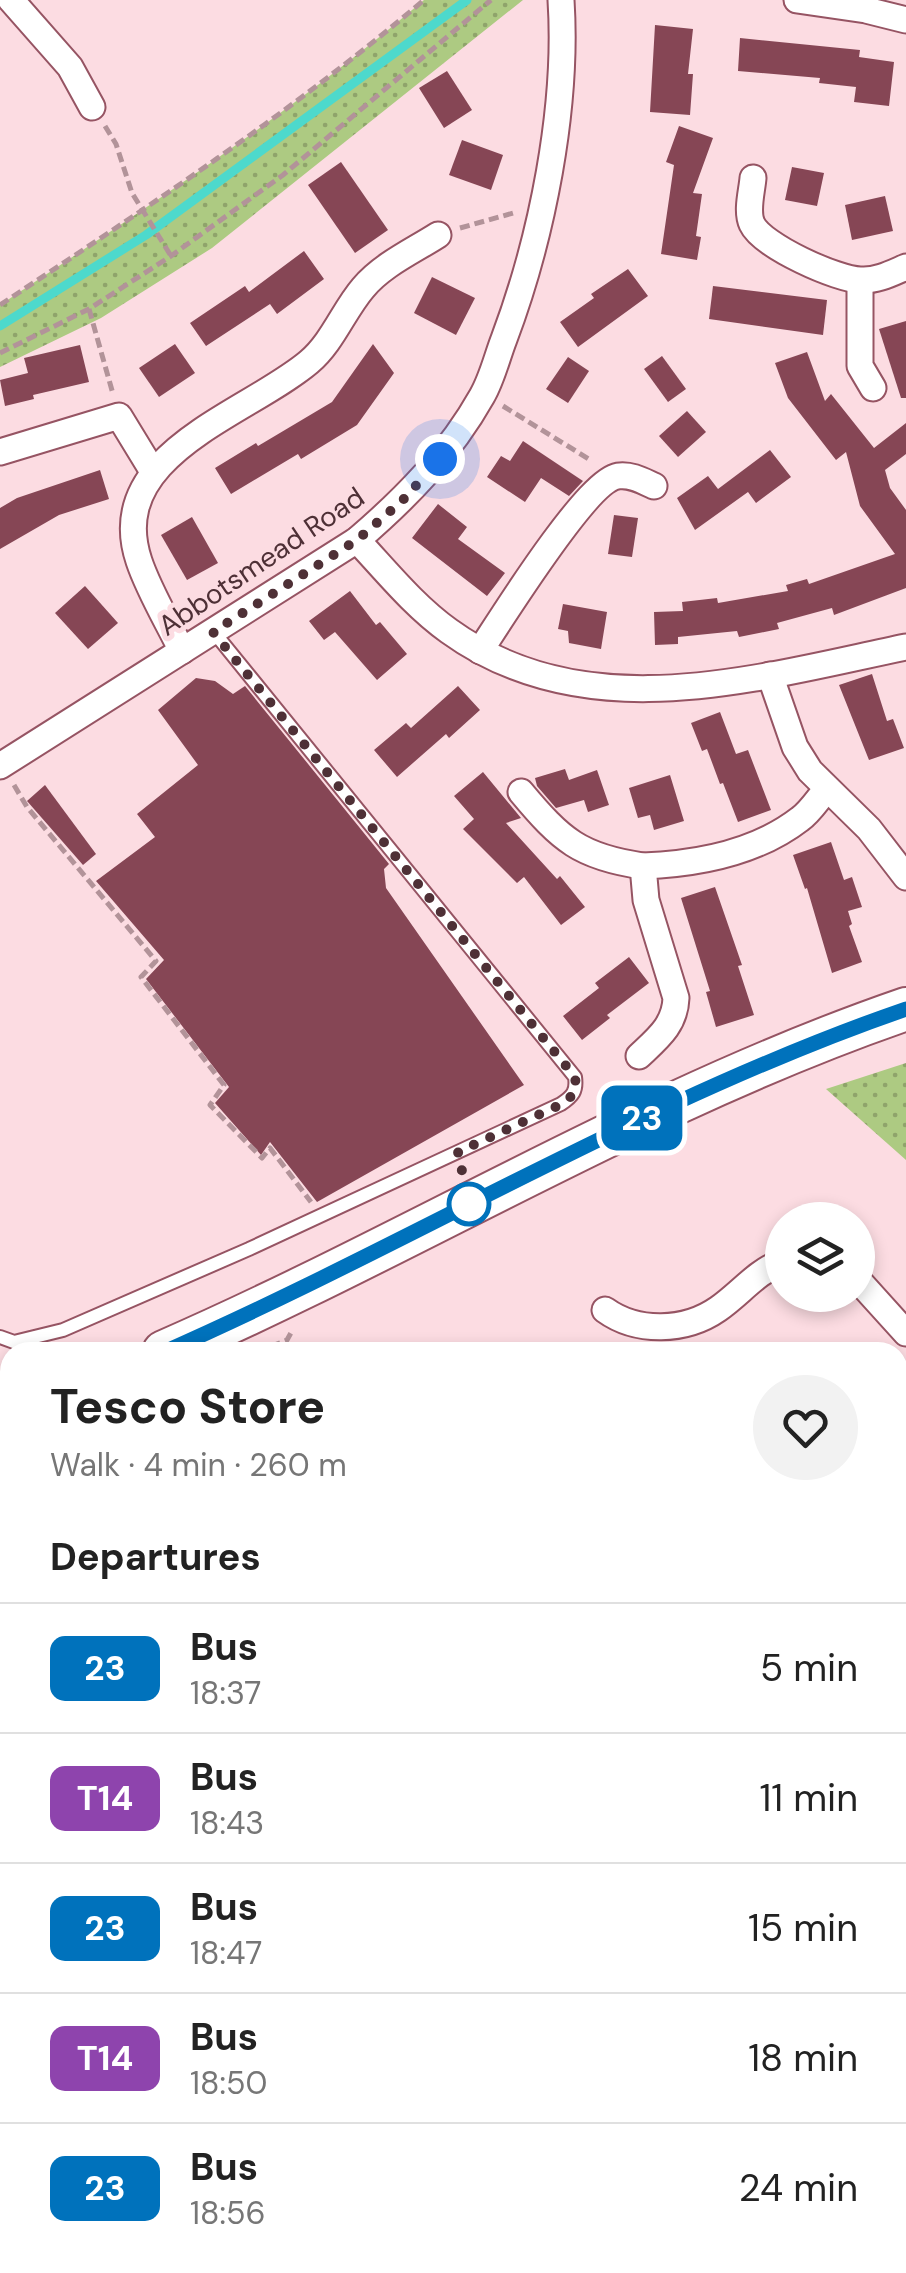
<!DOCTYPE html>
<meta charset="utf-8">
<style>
body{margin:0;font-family:"DM Sans",sans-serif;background:#f2f2f2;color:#222;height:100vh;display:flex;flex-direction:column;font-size:38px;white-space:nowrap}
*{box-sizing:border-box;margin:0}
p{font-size:32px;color:#767676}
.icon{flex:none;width:55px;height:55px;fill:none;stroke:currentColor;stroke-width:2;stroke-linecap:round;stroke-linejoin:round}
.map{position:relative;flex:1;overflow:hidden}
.details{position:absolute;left:0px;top:1342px;width:908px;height:932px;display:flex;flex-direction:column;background:#fff;border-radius:30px 30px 0 0;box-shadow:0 5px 15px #0003}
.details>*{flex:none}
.badge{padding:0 20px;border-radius:15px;font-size:35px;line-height:65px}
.fabs{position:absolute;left:765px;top:1202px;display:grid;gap:20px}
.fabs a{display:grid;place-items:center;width:110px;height:110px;border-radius:50%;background:#fff;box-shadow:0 5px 15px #0003;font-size:50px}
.you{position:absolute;width:50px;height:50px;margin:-25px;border:8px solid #fff;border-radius:50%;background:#1a73e8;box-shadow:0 0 0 15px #1a73e833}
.map>.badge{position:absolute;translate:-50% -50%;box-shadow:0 0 0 5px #fff}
h2{padding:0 50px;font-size:38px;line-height:90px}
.round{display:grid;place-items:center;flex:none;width:105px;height:105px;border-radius:52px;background:#f2f2f2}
.head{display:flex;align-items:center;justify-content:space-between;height:170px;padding:0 50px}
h1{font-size:48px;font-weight:700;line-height:75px}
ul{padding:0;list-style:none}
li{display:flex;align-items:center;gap:30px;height:130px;padding:0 50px;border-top:2px solid #e0e0e0}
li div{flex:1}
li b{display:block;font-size:38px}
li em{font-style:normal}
li .badge{min-width:110px;font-weight:700;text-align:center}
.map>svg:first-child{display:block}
.green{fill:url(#green-dots)}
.forest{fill:url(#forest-crowns)}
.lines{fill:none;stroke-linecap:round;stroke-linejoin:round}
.stream{stroke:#4dd9cc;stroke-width:9}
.building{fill:#864655}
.service-casing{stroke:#965463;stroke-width:16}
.minor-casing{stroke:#965463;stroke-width:29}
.trunk-casing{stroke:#965463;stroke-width:46}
.path{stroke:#b29399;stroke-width:5;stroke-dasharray:10 5;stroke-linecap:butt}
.service{stroke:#fff;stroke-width:12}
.minor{stroke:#fff;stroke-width:25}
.trunk{stroke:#fff;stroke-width:42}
.line-casing{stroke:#fff;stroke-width:22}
.line{stroke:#0072bc;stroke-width:15}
.walk{stroke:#4e3036;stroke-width:10;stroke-dasharray:0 18}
.stop-dot{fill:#fff;stroke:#0072bc;stroke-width:5}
.labels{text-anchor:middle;stroke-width:10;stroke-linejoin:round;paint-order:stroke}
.street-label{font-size:28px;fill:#4e3036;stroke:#fcdce2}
</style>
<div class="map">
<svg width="906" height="2273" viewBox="0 0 906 2273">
<defs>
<pattern id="green-dots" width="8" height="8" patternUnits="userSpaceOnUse" patternTransform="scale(2.5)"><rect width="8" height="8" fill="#adca82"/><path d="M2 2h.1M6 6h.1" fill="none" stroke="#8fa46b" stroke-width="1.8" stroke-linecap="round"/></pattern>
<pattern id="forest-crowns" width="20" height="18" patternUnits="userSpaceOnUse" patternTransform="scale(2.5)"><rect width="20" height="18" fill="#adca82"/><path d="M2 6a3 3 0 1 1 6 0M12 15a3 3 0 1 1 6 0" fill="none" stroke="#8fa46b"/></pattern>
</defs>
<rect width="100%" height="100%" fill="#fcdce2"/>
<!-- green -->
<g class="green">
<path d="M 424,0 L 523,0 L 212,248 L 101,318 L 0,367 L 0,305 C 145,209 291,113 424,0 Z"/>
<path d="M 906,1063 L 906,1160 L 826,1089 Z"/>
</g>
<!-- forest -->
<path class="forest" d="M 107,2265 L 266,2265 L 273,2273 L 83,2273 Z"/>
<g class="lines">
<!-- stream -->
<g class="stream">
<path d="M 0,326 L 146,235 L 467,0"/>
<path d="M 898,1875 L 906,1866"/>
<path d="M 279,2273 L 286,2270"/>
</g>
</g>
<!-- building -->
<g class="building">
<path d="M 655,25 L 693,29 L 688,74 L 693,74 L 690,115 L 650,112 Z"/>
<path d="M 740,38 L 860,50 L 859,57 L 894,62 L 889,106 L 854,102 L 856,87 L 819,83 L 820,78 L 738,71 Z"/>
<path d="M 447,71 L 472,110 L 444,128 L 419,88 Z"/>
<path d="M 679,126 L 713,138 L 693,193 L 702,194 L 696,236 L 701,237 L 697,260 L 661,254 L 674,165 L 666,162 Z"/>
<path d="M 462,140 L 503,155 L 491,190 L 449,175 Z"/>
<path d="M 341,162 L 388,230 L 355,253 L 308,185 Z"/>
<path d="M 792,167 L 824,173 L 817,206 L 785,200 Z"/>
<path d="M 885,196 L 893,231 L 852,240 L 845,205 Z"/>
<path d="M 304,251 L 324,279 L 277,314 L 270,304 L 206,346 L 190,323 L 245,286 L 249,292 Z"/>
<path d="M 628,269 L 648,296 L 578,347 L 560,322 L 594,298 L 591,294 Z"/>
<path d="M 432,277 L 475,298 L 456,335 L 414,313 Z"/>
<path d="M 713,286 L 827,300 L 823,335 L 709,319 Z"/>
<path d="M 906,321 L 906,398 L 901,398 L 879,329 Z"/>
<path d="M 175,344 L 195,373 L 159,397 L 139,368 Z"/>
<path d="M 373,344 L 394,373 L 357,425 L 301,459 L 298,454 L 231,494 L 215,468 L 256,443 L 258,446 L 332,402 Z"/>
<path d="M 80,345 L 89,382 L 33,395 L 34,399 L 5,406 L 0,380 L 28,373 L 24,358 Z"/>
<path d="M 807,352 L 825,401 L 831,394 L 874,448 L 906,423 L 906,454 L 885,470 L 890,488 L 906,510 L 906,588 L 834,615 L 832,608 L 777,623 L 779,629 L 739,637 L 737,631 L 678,637 L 678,644 L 655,645 L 654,612 L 683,611 L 682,602 L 717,598 L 718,603 L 788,591 L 786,585 L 807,579 L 809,584 L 895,554 L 860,506 L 846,452 L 836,460 L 788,398 L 775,363 Z"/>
<path d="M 662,356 L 686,389 L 668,402 L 644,369 Z"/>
<path d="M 568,357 L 589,371 L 568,403 L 546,389 Z"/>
<path d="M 687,411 L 706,432 L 678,457 L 659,436 Z"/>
<path d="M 523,441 L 583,481 L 569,496 L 541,478 L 525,502 L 487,477 L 501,456 L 510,461 Z"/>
<path d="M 770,450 L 791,477 L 756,503 L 748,492 L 695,530 L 677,498 L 708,476 L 718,489 Z"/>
<path d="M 100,470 L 109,499 L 59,515 L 0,549 L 0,508 L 17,498 Z"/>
<path d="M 438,504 L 467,527 L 458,539 L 505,573 L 487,596 L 412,538 Z"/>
<path d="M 614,515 L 638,518 L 632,557 L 608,554 Z"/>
<path d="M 192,517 L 218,563 L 187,580 L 161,535 Z"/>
<path d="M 85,586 L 118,623 L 88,649 L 55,613 Z"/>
<path d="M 350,591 L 376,625 L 380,622 L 407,654 L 377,680 L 335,632 L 324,640 L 309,621 Z"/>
<path d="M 563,604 L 607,612 L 601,649 L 569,643 L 568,631 L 558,629 Z"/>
<path d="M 872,674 L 887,721 L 893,719 L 904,748 L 869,760 L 839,685 Z"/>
<path d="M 196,678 L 215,681 L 233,694 L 245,686 L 389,864 L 384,869 L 386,888 L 524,1085 L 317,1202 L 270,1142 L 261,1155 L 215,1103 L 229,1087 L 146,979 L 164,960 L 96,881 L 155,837 L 137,814 L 198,765 L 158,710 Z"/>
<path d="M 458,686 L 480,710 L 449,738 L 446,734 L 397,777 L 374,750 L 406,723 L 411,728 Z"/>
<path d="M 720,712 L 736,754 L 748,750 L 771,810 L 738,822 L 723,783 L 720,784 L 707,749 L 702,751 L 691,723 Z"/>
<path d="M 565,769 L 569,780 L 597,770 L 609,805 L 588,812 L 584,800 L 556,808 L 537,786 L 535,778 Z"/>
<path d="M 483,772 L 521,818 L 506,823 L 557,879 L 560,876 L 585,907 L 561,925 L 524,877 L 517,883 L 463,829 L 474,819 L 454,796 Z"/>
<path d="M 670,775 L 684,821 L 654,830 L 650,815 L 638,818 L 629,788 Z"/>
<path d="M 45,785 L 96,854 L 83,865 L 27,801 Z"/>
<path d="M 831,842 L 844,880 L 852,877 L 862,907 L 848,911 L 852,924 L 849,926 L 862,962 L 832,973 L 807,888 L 805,889 L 793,855 Z"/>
<path d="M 715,887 L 742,965 L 738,966 L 754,1015 L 716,1027 L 706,992 L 710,991 L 681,898 Z"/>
<path d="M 629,957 L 649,983 L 607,1015 L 610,1018 L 582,1040 L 563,1016 L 599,988 L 595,983 Z"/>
</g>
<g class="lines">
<defs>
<g id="service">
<path d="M 0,1337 L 14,1342 L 63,1330 L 249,1249 L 561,1104 C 573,1096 577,1091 575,1077 L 213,631"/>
<path d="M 0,1588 L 10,1606"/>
</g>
<g id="minor">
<path d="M 11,0 L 70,67 L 92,107"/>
<path d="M 797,0 L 866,10 L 906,20"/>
<path d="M 753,178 C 752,191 746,211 752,224 C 762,246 838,280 861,280 C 877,281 892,273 906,267"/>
<path d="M 860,281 L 860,366 L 873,388"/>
<path d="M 0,452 L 119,416 L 152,470"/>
<path d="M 357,540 C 386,571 414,606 449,631 C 586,730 756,678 906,647"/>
<path d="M 182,651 C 168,622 149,591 139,561 C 103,454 248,414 309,362 C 332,343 344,310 363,288 C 382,265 413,251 438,235"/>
<path d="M 480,651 C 501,619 587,481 618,476 C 631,474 643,481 654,486"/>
<path d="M 770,675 L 795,747 L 810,771 L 869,829 L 906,877"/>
<path d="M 0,766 L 357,540 C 406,498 450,453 482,396 C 492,379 497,357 504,339 C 542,238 568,108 561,0"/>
<path d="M 521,792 C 561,840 580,857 643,866"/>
<path d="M 639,1056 C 658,1038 675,1025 676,998 L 646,900 L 643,866 C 698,864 756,853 800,819 C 810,812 818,799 826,790"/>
<path d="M 858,1280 L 906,1333"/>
<path d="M 605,1310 C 637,1333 685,1332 718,1309 C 741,1293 756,1272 782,1262"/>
<path d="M 898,1652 L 906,1660"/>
<path d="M 0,1867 L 10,1881"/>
<path d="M 898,1935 L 906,1927"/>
<path d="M 0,2125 L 10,2120"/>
<path d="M 898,2256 L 906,2262"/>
<path d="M 321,2273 L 333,2265"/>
<path d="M 380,2273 L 396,2265"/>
</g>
<g id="trunk">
<path d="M 164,1352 C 414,1243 647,1098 906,1009"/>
<path d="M 0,1427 L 10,1422"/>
</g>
</defs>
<!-- service casing -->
<use href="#service" class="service-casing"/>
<!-- minor casing -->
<use href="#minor" class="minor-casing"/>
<!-- trunk casing -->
<use href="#trunk" class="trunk-casing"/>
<!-- path -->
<g class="path">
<path d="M 105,126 L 116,144 L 132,193 L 171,256"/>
<path d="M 460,228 L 517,212"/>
<path d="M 0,305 C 145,209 291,113 424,0"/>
<path d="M 89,309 L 113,394"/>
<path d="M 0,353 L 89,309 L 171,256 L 283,175 L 491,0"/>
<path d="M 503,406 L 592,461"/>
<path d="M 14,785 L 27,807 L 156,961 L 141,977 L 224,1085 L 210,1105 L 262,1158 L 270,1148 L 311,1202"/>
<path d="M 257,1352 L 287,1340 L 292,1331"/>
<path d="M 898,1831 L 906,1822"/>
<path d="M 898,2047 L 906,2058"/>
<path d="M 898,2108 L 906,2102"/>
<path d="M 675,2265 L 682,2273"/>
<path d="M 59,2273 L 79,2265"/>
<path d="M 639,2273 L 649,2265"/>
</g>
<!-- service -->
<use href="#service" class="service"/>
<!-- minor -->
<use href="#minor" class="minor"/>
<!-- trunk -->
<use href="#trunk" class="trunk"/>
</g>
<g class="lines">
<defs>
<path id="line" d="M 164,1352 C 414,1242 648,1098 906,1009"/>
</defs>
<!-- line casing -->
<use href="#line" class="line-casing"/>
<!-- line -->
<use href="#line" class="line"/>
<!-- walk -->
<path class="walk" d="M 440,459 L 402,501 L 357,540 L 213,632 L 575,1077 C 577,1091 573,1096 562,1104 L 458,1152 L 469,1204"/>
</g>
<!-- markers -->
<circle class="stop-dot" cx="469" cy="1204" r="20"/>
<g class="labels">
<!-- street labels -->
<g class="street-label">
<text transform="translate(261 561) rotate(-34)" y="10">Abbotsmead Road</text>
</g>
</g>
</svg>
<div class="fabs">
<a><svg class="icon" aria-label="layers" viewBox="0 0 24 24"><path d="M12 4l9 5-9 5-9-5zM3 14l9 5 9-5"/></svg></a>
</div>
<div class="you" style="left:440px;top:459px"></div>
<b class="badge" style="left:642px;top:1118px;background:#0072bc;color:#fff">23</b>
<section class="details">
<div class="head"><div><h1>Tesco Store</h1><p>Walk · 4 min · 260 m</p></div><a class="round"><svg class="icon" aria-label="heart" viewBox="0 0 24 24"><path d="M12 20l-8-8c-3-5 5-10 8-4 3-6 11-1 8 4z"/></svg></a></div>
<h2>Departures</h2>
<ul>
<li><span class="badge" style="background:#0072bc;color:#fff">23</span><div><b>Bus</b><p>18:37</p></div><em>5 min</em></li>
<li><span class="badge" style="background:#8e44ad;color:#fff">T14</span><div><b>Bus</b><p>18:43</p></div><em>11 min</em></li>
<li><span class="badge" style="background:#0072bc;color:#fff">23</span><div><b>Bus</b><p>18:47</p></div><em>15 min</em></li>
<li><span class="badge" style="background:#8e44ad;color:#fff">T14</span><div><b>Bus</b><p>18:50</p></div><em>18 min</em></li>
<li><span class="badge" style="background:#0072bc;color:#fff">23</span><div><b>Bus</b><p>18:56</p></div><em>24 min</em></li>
</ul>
</section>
</div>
